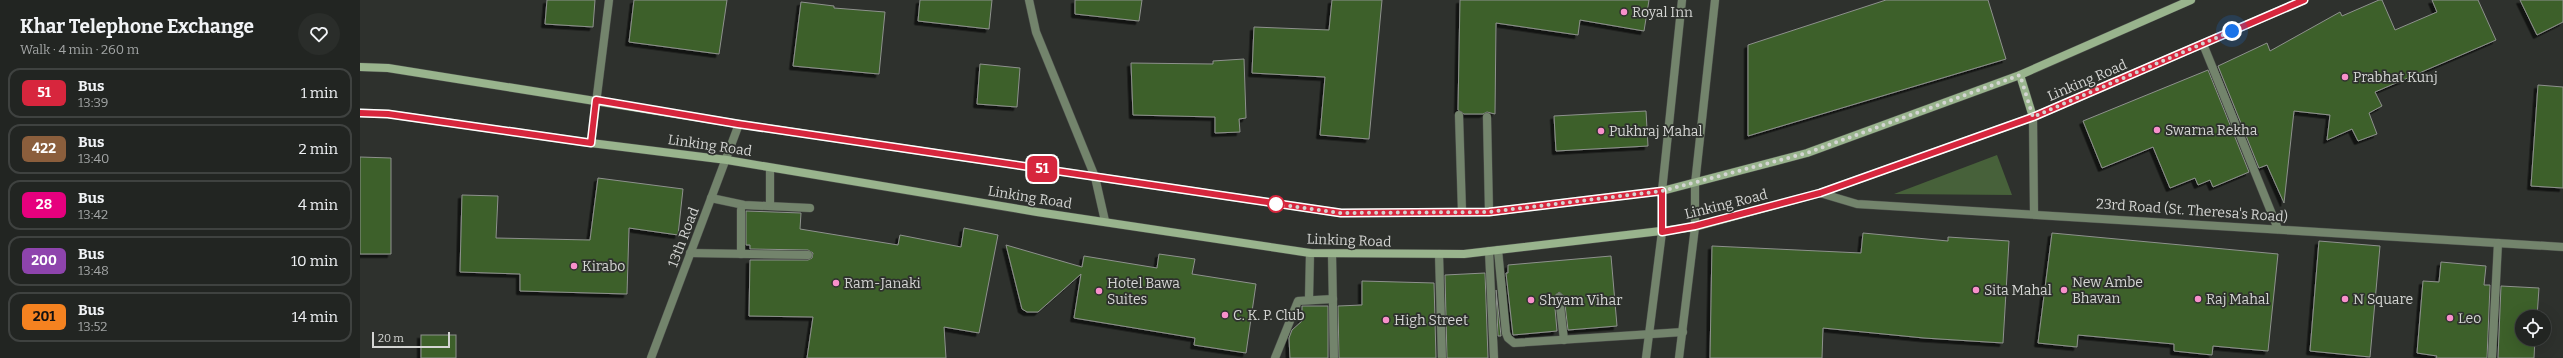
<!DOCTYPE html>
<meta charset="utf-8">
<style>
body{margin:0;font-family:Bitter,serif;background:#2a2d2a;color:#f1f3f6;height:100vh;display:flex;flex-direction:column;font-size:15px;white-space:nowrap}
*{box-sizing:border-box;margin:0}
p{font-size:13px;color:#a2a5a5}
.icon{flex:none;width:22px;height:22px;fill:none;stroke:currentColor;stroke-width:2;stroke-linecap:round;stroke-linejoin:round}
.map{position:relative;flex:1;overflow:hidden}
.sheet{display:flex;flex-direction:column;background:#222522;width:360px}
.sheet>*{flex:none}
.badge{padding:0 8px;border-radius:6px;font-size:14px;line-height:26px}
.buttons{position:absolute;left:2155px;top:310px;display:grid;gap:8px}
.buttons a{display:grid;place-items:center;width:36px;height:36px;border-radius:50%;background:#222522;box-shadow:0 4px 16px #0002,0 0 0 1px #3f4240;font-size:20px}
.scale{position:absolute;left:12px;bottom:10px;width:78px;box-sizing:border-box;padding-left:4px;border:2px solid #d4d5d3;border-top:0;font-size:11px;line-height:14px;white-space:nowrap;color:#d4d5d3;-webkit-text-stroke:3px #2e312d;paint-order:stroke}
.you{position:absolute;width:20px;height:20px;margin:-10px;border:3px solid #fff;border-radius:50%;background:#1a73e8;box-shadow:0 0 0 6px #1a73e833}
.map>.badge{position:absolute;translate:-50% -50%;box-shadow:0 0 0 2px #fff}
.round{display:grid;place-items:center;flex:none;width:42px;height:42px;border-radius:21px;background:#2a2d2a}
.headline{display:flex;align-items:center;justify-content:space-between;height:68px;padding:0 20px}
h1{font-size:19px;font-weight:700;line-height:30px}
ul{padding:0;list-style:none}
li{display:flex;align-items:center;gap:12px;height:50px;margin:0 8px 6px;padding:0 12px;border:2px solid #3f4240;border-radius:12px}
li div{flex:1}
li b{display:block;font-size:15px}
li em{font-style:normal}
li .badge{min-width:44px;font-weight:700;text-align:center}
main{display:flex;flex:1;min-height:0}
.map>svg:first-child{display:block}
.grass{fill:#47613a}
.building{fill:#3c602a;stroke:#8e918d;filter:url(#shadow)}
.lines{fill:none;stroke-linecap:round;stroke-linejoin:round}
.minor-casing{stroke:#4c4f4b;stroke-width:9}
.tertiary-casing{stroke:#4c4f4b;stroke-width:9}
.secondary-casing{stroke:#4c4f4b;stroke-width:9}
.minor{stroke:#73846c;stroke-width:8}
.tertiary{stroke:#73846c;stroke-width:8}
.secondary{stroke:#99b48d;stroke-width:8}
.line-casing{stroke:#fff;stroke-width:9}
.line{stroke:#d7263d;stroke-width:6}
.walk{stroke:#d4d5d3;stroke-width:4;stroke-dasharray:0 7.2}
.poi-dot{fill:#f890cb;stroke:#2e312d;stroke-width:1.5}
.stop-dot{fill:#fff;stroke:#d7263d;stroke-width:2}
.labels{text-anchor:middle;stroke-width:3.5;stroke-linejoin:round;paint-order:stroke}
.poi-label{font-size:14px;fill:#d4d5d3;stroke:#2e312d;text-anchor:start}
.street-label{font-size:14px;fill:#d4d5d3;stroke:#2e312d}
</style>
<main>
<section class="sheet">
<div class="headline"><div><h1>Khar Telephone Exchange</h1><p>Walk · 4 min · 260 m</p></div><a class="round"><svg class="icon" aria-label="heart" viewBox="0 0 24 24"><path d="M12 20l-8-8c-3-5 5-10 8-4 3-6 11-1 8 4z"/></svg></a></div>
<ul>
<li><span class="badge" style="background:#d7263d;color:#fff">51</span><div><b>Bus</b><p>13:39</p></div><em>1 min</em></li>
<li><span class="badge" style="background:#8b5e3c;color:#fff">422</span><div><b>Bus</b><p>13:40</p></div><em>2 min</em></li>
<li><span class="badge" style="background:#e6007e;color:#fff">28</span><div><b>Bus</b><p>13:42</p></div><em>4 min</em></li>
<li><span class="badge" style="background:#8e44ad;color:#fff">200</span><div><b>Bus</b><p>13:48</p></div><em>10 min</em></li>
<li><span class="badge" style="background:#f58220;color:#111">201</span><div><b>Bus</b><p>13:52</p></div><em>14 min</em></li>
</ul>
</section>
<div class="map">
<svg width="2203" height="358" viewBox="0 0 2203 358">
<defs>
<filter id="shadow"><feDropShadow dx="-3.5" dy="3.5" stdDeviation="0" flood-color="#0009"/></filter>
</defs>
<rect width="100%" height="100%" fill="#2e312d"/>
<!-- grass -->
<path class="grass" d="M 1637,155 L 1652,195 L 1534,194 Z"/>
<!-- building -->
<g class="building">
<path d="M 187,0 L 235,0 L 233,27 L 185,24 Z"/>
<path d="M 274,0 L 367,0 L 359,54 L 269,42 Z"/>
<path d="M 560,0 L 632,0 L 629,29 L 558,21 Z"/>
<path d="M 715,0 L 782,0 L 779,21 L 715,14 Z"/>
<path d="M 972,0 L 1022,0 L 1009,139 L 960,135 L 965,77 L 892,73 L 894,27 L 969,30 Z"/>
<path d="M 1100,0 L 1289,0 L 1284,31 L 1220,20 L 1218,35 L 1136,23 L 1135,114 L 1127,112 L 1123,114 L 1104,114 L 1098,110 Z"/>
<path d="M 1526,0 L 1628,0 L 1646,59 L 1388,136 L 1388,45 Z"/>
<path d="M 2019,0 L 2022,0 L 2035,30 L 2077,12 L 2072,0 L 2118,0 L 2136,40 L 2015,92 L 2022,106 L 2009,113 L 2017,134 L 1998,141 L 1992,129 L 1967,140 L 1970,115 L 1934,111 L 1924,203 L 1907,165 L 1899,168 L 1858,66 L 1907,43 L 1910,51 L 1980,12 L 1982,16 Z"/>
<path d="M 2160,0 L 2203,0 L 2203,22 L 2177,35 Z"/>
<path d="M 441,2 L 474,6 L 474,8 L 525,12 L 519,74 L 433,66 Z"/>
<path d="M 884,59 L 886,118 L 879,119 L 880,132 L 855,133 L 855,117 L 773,115 L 771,63 L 853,64 L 853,61 Z"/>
<path d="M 620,64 L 660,68 L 657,107 L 617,104 Z"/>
<path d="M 1848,70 L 1889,172 L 1853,187 L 1850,180 L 1838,185 L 1835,178 L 1810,188 L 1793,147 L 1742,168 L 1723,121 Z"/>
<path d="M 2178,85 L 2203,87 L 2203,188 L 2171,186 Z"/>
<path d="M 1286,111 L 1288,146 L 1196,151 L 1194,116 Z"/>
<path d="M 0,157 L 31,158 L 31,254 L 0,254 Z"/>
<path d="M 238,178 L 323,189 L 318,235 L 269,228 L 267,294 L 160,291 L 160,274 L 100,272 L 102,195 L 138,196 L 136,238 L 230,240 Z"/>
<path d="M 386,211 L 441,213 L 440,229 L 538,245 L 540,235 L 601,247 L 604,228 L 638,235 L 619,333 L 584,327 L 586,358 L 447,358 L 453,317 L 389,316 L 390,260 L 448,260 L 452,258 L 453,253 L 448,250 L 390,249 L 390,245 L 386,245 Z"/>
<path d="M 1503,233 L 1588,241 L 1588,237 L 1649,241 L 1643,343 L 1564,338 L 1463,328 L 1462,358 L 1350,358 L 1352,246 L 1501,253 Z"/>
<path d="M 1692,233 L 1918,254 L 1908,351 L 1853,346 L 1852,355 L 1814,351 L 1814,344 L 1718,335 L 1717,347 L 1678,343 Z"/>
<path d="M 1959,241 L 2020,246 L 2010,357 L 1950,351 Z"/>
<path d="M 646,245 L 722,267 L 724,256 L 797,268 L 799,254 L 835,259 L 832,274 L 896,284 L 886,353 L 834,345 L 835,338 L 714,318 L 721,274 L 678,312 L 667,312 L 662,309 Z"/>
<path d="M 1251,256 L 1257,326 L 1208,330 L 1204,296 L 1199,292 L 1194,297 L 1197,331 L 1153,335 L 1146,273 L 1148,273 L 1148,265 Z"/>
<path d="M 2081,262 L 2126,266 L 2124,285 L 2130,285 L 2127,358 L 2076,358 L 2077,356 L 2057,353 L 2063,281 L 2079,282 Z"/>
<path d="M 1125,273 L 1128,358 L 1087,358 L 1085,275 Z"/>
<path d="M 1002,281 L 1074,283 L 1076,358 L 979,358 L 978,306 L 1002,305 Z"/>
<path d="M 2141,286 L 2179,288 L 2177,317 L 2162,317 L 2162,339 L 2175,339 L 2174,358 L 2138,358 Z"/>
<path d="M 1136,290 L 1141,336 L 1138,336 Z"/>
<path d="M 942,306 L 968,306 L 968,358 L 930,358 L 929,338 L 932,330 L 942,321 Z"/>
<rect x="61" y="335" width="35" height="23"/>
</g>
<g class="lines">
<defs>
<g id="minor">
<path d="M 669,0 L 676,32 L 735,177 L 745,221"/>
<path d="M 1843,44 L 1918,229"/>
<path d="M 1099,115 L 1102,212"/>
<path d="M 1127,117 L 1129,212"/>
<path d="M 1673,117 L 1674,213"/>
<path d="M 1460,193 L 1497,204 L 2203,247"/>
<path d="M 351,198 L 384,205 L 450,208"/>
<path d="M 410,205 L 410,168"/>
<path d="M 381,210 L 381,254"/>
<path d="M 1138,250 L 1146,333 L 1148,338 L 1154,343 L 1323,332"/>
<path d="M 1129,251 L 1134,358"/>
<path d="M 330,253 L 448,255"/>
<path d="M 972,254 L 974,358"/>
<path d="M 1079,254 L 1082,358"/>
<path d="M 1199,297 L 1204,340"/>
<path d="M 949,299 L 950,253"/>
<path d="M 291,358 L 379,124"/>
<path d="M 915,358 L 938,301 L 973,299"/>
<path d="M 2132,358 L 2138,243"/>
</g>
<g id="tertiary">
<path d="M 231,143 L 249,0"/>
<path d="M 1286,358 L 1302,232 L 1302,191 L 1322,0"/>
<path d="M 1319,358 L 1335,227 L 1335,184 L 1355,0"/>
</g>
<g id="secondary">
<path d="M 0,67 L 28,68 L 379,124 L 981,213 L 1129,212 L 1302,191 L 1447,153 L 1660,75 L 1831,0"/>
<path d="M 1660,75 L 1673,117"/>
<path d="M 0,113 L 28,114 L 231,143 L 367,160 L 677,212 L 950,253 L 1104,254 L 1335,227 L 1460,193 L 1673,117 L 1944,0"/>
</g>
</defs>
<!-- minor casing -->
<use href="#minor" class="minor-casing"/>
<!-- tertiary casing -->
<use href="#tertiary" class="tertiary-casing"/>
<!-- secondary casing -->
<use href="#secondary" class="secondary-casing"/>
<!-- minor -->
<use href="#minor" class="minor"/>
<!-- tertiary -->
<use href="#tertiary" class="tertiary"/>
<!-- secondary -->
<use href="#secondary" class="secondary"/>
</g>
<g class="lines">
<defs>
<path id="line" d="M 0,113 L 28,114 L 231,143 L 236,100 L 378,124 L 981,213 L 1129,212 L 1302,191 L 1302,232 L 1335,226 L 1460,193 L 1673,117 L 1944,0"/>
</defs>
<!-- line casing -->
<use href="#line" class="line-casing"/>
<!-- line -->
<use href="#line" class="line"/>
<!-- walk -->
<path class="walk" d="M 916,204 L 981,213 L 1129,212 L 1302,191 L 1447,153 L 1660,75 L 1673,117 L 1872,31"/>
</g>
<!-- markers -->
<g class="poi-dot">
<circle cx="1264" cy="12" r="4"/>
<circle cx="1985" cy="77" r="4"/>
<circle cx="1797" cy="130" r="4"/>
<circle cx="1241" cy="131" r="4"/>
<circle cx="214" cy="266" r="4"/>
<circle cx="476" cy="283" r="4"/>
<circle cx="1616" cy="290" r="4"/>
<circle cx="1704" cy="290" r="4"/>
<circle cx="739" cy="291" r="4"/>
<circle cx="1838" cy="299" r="4"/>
<circle cx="1985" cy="299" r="4"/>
<circle cx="1171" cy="300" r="4"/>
<circle cx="865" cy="315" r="4"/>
<circle cx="2090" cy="318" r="4"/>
<circle cx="1026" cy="320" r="4"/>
</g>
<circle class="stop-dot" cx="916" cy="204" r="8"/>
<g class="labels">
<!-- poi labels -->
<g class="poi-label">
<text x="1272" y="17">Royal Inn</text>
<text x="1993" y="82">Prabhat Kunj</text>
<text x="1805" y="135">Swarna Rekha</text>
<text x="1249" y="136">Pukhraj Mahal</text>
<text x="222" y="271">Kirabo</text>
<text x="1712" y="287">New Ambe<tspan x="1712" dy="16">Bhavan</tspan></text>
<text x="484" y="288">Ram-Janaki</text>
<text x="747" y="288">Hotel Bawa<tspan x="747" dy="16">Suites</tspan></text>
<text x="1624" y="295">Sita Mahal</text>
<text x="1846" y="304">Raj Mahal</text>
<text x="1993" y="304">N Square</text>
<text x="1179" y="305">Shyam Vihar</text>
<text x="873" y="320">C. K. P. Club</text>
<text x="2098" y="323">Leo</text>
<text x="1034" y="325">High Street</text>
</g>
<!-- street labels -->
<g class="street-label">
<text transform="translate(1727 80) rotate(-23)" y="5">Linking Road</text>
<text transform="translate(350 145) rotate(8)" y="5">Linking Road</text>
<text transform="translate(670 197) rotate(9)" y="5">Linking Road</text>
<text transform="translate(1366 204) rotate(-14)" y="5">Linking Road</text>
<text transform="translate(1832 210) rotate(4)" y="5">23rd Road (St. Theresa's Road)</text>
<text transform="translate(323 237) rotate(-69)" y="5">13th Road</text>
<text transform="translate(989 240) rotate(2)" y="5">Linking Road</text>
</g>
</g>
</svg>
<div class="buttons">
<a><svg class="icon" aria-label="locate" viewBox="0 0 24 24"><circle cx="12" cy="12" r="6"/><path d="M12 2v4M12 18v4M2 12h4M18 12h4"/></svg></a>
</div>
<div class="scale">20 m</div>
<div class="you" style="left:1872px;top:31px"></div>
<b class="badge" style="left:682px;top:169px;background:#d7263d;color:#fff">51</b>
</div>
</main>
